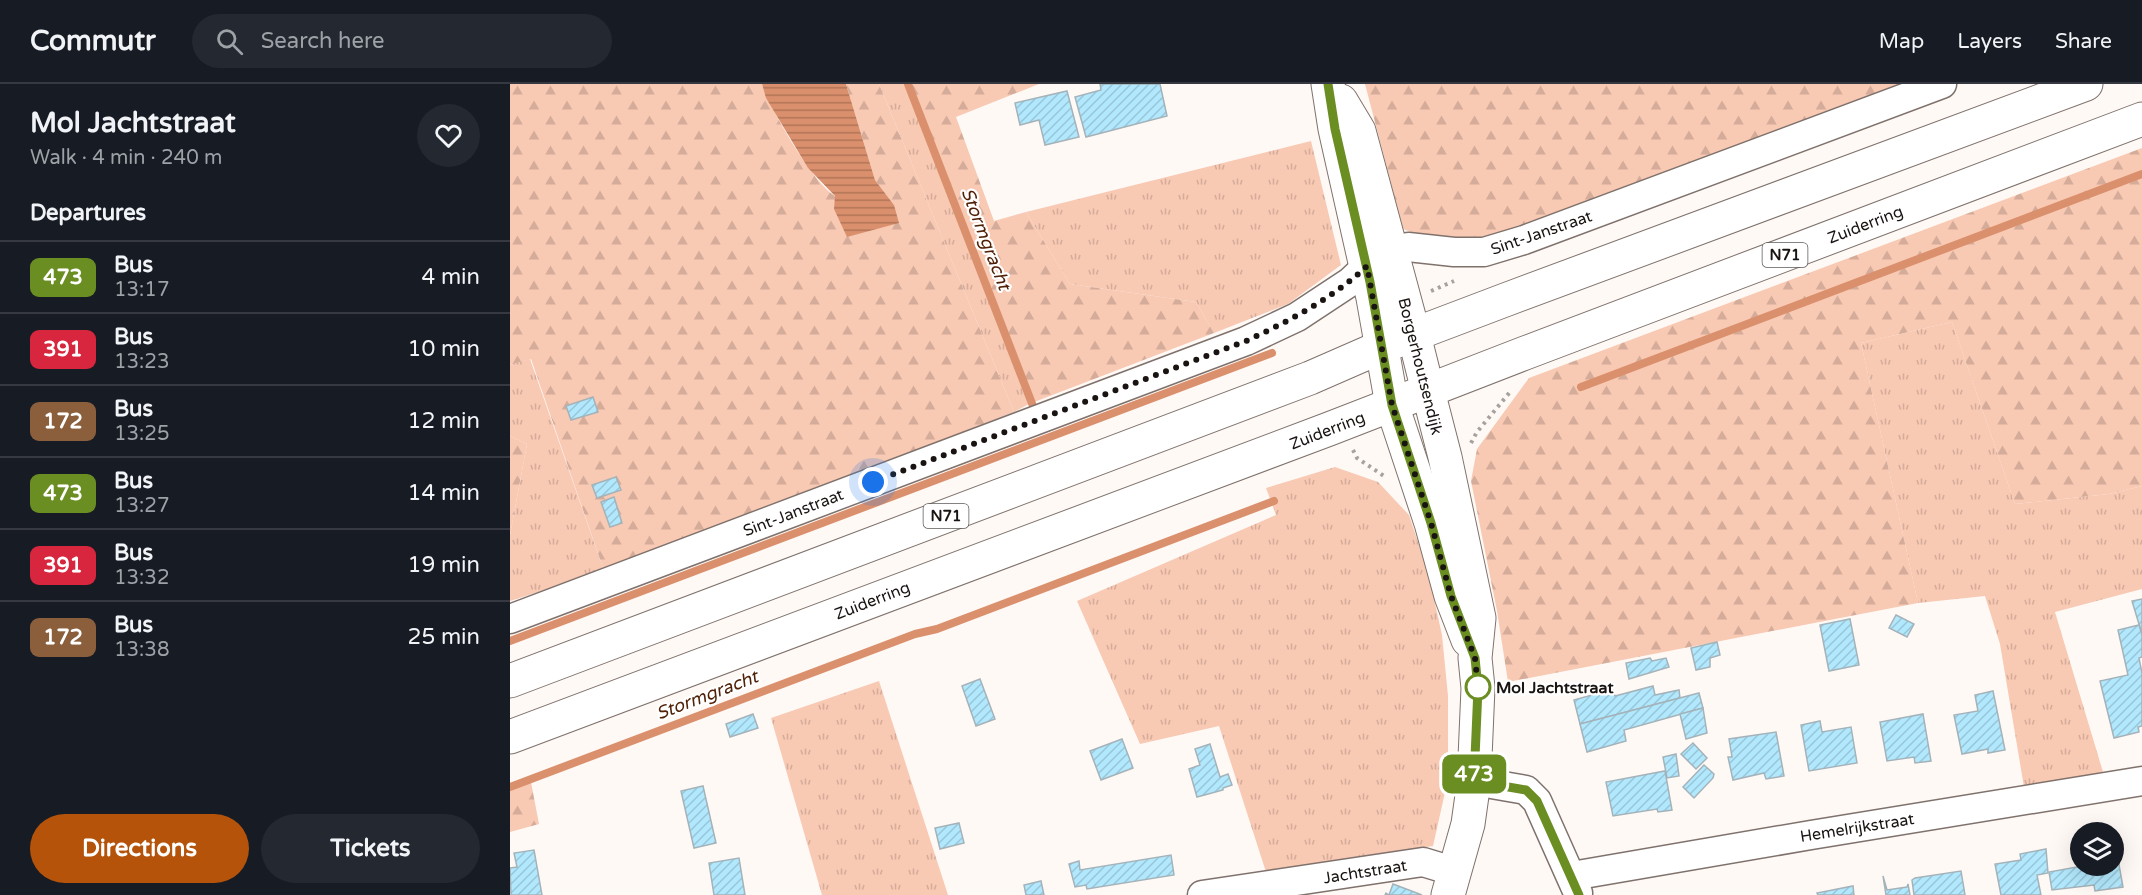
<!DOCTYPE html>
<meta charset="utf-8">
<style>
body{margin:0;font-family:"Varela Round",sans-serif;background:#242831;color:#f1f3f6;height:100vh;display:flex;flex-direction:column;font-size:22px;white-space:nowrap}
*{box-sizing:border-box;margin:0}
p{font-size:20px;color:#9ea1a6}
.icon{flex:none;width:33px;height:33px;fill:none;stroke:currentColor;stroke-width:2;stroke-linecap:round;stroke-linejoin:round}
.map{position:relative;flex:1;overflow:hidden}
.sheet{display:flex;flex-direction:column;background:#171b24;width:510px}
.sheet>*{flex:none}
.badge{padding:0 12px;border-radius:9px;font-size:21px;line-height:39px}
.buttons{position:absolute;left:1560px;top:738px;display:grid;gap:12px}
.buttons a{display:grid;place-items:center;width:54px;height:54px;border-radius:50%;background:#171b24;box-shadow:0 6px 24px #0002;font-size:30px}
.you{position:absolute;width:30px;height:30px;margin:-15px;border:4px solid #fff;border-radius:50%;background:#1a73e8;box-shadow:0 0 0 9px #1a73e833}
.map>.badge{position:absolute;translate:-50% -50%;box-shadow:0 0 0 3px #fff}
h2{padding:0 30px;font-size:22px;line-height:54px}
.round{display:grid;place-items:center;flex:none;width:63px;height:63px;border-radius:32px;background:#242831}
.head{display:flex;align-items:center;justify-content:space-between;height:102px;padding:0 30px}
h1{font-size:28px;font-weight:700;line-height:45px}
.cta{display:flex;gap:12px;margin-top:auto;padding:12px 30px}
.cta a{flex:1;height:69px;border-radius:36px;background:#b45309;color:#fff;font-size:24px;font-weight:700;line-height:69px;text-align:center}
.cta a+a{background:#242831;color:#f1f3f6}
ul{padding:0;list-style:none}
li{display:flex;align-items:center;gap:18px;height:72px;padding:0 30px;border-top:2px solid #363941}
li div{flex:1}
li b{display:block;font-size:22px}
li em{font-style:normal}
li .badge{min-width:66px;font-weight:700;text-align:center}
header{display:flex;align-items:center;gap:36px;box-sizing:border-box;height:84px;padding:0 30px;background:#171b24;border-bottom:2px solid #363941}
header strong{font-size:28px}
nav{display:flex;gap:33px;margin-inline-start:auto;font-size:21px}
.search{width:420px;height:54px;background:#242831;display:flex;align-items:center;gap:15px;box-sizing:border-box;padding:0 21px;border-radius:33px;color:#9ea1a6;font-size:22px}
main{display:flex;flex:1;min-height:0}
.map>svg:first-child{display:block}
.grass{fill:url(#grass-tufts)}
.forest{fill:url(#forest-firs)}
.water{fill:url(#water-rules)}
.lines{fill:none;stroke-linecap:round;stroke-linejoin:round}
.stream{stroke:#db906d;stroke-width:8}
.building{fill:url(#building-hatch);stroke:#a4b3b9;stroke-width:1.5}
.minor-casing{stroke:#7f726c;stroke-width:31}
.secondary-casing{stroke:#7f726c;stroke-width:35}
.primary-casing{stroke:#7f726c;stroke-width:35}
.trunk-casing{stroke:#7f726c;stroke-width:35}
.path{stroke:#a7a19f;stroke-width:4;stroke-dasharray:3 4.5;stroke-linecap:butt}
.minor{stroke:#fff;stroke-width:28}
.secondary{stroke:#fff;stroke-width:33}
.primary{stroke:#fff;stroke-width:33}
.trunk{stroke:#fff;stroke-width:33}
.line-casing{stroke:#fff;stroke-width:14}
.line{stroke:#6b8e23;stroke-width:9}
.walk{stroke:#191412;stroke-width:6;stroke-dasharray:0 10.8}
.stop-dot{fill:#fff;stroke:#6b8e23;stroke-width:3}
.labels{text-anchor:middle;stroke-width:4.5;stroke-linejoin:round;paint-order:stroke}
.shield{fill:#fff;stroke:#5e5a59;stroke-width:1.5}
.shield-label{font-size:15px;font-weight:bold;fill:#191412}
.street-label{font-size:16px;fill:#191412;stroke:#fff}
.stop-label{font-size:16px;font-weight:bold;fill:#191412;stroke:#fff;text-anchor:start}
.water-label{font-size:18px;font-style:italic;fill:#502106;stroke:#fff}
</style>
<header>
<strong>Commutr</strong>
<div class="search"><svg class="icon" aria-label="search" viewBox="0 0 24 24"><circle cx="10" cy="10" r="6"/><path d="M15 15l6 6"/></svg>Search here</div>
<nav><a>Map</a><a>Layers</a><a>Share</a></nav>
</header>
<main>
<section class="sheet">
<div class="head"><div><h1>Mol Jachtstraat</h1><p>Walk · 4 min · 240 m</p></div><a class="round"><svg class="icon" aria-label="heart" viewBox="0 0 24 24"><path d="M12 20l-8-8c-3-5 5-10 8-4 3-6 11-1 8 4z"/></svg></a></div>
<h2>Departures</h2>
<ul>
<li><span class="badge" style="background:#6b8e23;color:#fff">473</span><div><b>Bus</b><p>13:17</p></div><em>4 min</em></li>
<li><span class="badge" style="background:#d7263d;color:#fff">391</span><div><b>Bus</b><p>13:23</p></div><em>10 min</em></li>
<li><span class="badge" style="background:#8b5e3c;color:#fff">172</span><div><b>Bus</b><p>13:25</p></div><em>12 min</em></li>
<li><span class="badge" style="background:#6b8e23;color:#fff">473</span><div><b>Bus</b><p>13:27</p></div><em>14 min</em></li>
<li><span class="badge" style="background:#d7263d;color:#fff">391</span><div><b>Bus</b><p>13:32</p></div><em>19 min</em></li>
<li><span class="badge" style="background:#8b5e3c;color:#fff">172</span><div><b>Bus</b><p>13:38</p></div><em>25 min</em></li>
</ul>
<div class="cta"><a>Directions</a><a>Tickets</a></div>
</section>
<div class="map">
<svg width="1632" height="811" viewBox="0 0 1632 811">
<defs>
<pattern id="grass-tufts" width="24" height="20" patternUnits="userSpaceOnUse" patternTransform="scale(1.5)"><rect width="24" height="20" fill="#f8c9b3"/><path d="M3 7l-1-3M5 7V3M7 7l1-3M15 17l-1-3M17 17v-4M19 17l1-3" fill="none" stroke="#d4ac99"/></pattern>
<pattern id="forest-firs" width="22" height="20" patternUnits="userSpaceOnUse" patternTransform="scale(1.5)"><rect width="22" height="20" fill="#f8c9b3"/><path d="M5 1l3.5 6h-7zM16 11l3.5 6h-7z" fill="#d4ac99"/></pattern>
<pattern id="water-rules" width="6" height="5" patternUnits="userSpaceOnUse" patternTransform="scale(1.5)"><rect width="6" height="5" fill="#db906d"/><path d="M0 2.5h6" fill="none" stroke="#b17458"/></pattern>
<pattern id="building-hatch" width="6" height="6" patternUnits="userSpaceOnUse" patternTransform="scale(1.5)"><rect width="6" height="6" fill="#b2e8fd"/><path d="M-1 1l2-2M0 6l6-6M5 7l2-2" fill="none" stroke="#98c6d8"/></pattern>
</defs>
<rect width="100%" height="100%" fill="#fff9f6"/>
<!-- grass -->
<g class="grass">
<path d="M 369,0 L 400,0 L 519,320 L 504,328 Z"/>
<path d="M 801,57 L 831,181 L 778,220 L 704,249 L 686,218 L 560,200 L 516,128 Z"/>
<path d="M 1442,238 L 1505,420 L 1599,410 L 1632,402 L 1632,505 L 1545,528 L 1593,688 L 1514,703 L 1490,560 L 1475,512 L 1408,519 L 1351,259 Z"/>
<path d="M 20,275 L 94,487 L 0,517 L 0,451 L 17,360 L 0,352 L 0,281 Z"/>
<path d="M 825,383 L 868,398 L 899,431 L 918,488 L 932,551 L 938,612 L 938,695 L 923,762 L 756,788 L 709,642 L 630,660 L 567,517 L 766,431 L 756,404 Z"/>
<path d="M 369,597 L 438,811 L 312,811 L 261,634 Z"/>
</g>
<!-- forest -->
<g class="forest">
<path d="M 0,0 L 252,0 C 260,25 303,99 325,112 C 332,116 374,120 384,121 L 365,96 L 336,0 L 369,0 L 504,328 L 94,487 L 21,275 L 0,281 Z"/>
<path d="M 400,0 L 529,0 L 446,33 L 484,137 L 516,128 L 560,200 L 686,218 L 704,249 L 519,320 Z"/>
<path d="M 855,0 L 1409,0 L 975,156 L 930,159 L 893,145 Z"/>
<path d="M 1632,64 L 1632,402 L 1599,410 L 1505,420 L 1442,238 L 1351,259 L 1408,519 L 998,598 L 987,527 L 961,397 L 967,365 L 1019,294 Z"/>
<path d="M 0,352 L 17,360 L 0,451 Z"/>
<path d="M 20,693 L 29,740 L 0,748 L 0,700 Z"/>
</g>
<!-- water -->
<path class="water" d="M 252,0 L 336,0 L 365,96 L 384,121 L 389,139 L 337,153 L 324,125 L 325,112 L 298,84 L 256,14 Z"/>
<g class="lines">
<!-- stream -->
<g class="stream">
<path d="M 398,0 L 523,322"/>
<path d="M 1071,303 L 1632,90"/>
<path d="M 0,557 L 762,269"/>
<path d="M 0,703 L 405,550 L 427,545 L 764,417"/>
</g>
</g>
<!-- building -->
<g class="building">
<path d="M 590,0 L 650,0 L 657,32 L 576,53 L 565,13 L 591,6 Z"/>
<path d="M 557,7 L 569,53 L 535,61 L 529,36 L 510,41 L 505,19 Z"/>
<path d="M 83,313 L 88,328 L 61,336 L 56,322 Z"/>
<path d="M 106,393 L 111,406 L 87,414 L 82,401 Z"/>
<path d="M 104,413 L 112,439 L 100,443 L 91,418 Z"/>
<path d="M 1632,515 L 1632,550 L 1622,517 Z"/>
<path d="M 1386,531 L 1404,540 L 1397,553 L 1379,544 Z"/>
<path d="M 1340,535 L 1349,581 L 1319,587 L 1310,541 Z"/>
<path d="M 1629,541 L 1632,551 L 1632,573 L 1629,574 L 1632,589 L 1632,642 L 1628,643 L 1629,648 L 1604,654 L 1590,597 L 1618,591 L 1608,546 Z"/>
<path d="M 1207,558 L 1210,571 L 1200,574 L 1200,583 L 1186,586 L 1181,564 Z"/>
<path d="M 1140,574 L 1142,577 L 1156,574 L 1159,583 L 1119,595 L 1116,579 Z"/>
<path d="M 470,595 L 485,635 L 466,642 L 452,602 Z"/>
<path d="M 1143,602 L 1145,611 L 1169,606 L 1170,614 L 1070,640 L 1064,616 L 1082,611 L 1082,607 L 1102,604 L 1105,612 Z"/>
<path d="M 1483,607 L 1495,666 L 1478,669 L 1478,665 L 1452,670 L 1444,631 L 1468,627 L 1465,611 Z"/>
<path d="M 1189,609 L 1193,624 L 1114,646 L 1116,657 L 1077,668 L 1070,640 Z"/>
<path d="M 1193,624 L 1197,649 L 1176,655 L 1170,630 Z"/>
<path d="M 243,630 L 248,644 L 220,653 L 216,640 Z"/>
<path d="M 1413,630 L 1421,677 L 1405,679 L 1404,673 L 1377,677 L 1370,638 Z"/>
<path d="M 1310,637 L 1312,648 L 1341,643 L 1347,679 L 1299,687 L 1291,641 Z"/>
<path d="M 1266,648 L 1274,692 L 1256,695 L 1254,689 L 1223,696 L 1218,673 L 1222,673 L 1219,655 Z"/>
<path d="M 612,655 L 623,684 L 591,696 L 580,667 Z"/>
<path d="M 1183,659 L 1197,674 L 1186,685 L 1171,670 Z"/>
<path d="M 700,660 L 710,693 L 718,690 L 722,701 L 713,704 L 713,706 L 687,713 L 679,685 L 690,681 L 685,665 Z"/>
<path d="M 1166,670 L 1169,692 L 1157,694 L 1153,673 Z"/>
<path d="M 1194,681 L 1204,690 L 1203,694 L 1184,714 L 1173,703 Z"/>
<path d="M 1155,687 L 1162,726 L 1148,728 L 1147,725 L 1103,732 L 1096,698 Z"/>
<path d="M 193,702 L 206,759 L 184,764 L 171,707 Z"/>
<path d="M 449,739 L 454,759 L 430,765 L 425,744 Z"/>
<path d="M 1604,753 L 1613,803 L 1585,807 L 1584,801 L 1542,806 L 1539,788 L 1567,783 L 1564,766 L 1570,765 L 1570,782 L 1604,782 Z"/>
<path d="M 1536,765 L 1538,789 L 1527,791 L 1531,811 L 1491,811 L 1485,780 L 1511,776 L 1510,770 Z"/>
<path d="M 24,766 L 32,811 L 1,811 L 0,784 L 7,783 L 4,769 Z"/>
<path d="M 661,771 L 664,791 L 577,805 L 576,801 L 565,803 L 559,780 L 569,777 L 570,786 Z"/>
<path d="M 229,774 L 235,811 L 204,811 L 199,779 Z"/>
<path d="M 1451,787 L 1455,811 L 1404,811 L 1402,796 L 1405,794 Z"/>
<path d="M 1373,792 L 1377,806 L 1397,803 L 1398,800 L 1400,811 L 1376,811 Z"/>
<path d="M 531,797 L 534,811 L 516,811 L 514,801 Z"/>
<path d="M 883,800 L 912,811 L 875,811 L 876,809 L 879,811 Z"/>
<path d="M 1343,802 L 1344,811 L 1308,811 L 1307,809 Z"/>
</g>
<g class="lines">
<defs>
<g id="minor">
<path d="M 0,535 L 736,257 L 787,233 L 840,198 L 857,182 L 880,168 L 898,163 L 944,168 L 974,168 L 1014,156 L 1432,0"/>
<path d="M 964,697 L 1016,706 L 1027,717 L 1068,809"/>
<path d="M 1062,792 L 1301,751 L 1632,697"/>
<path d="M 692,811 L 913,778 L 946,788"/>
</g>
<g id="secondary">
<path d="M 918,307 L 935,373 L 969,534 L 965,574 L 968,604 L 964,697 L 958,740 L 938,811"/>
<path d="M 882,321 L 921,439 L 941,512 L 958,556"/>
</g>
<g id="primary">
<path d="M 818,0 L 825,45 L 863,214 L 882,321"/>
<path d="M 831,17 L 849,47 L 904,251 L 918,307"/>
</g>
<g id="trunk">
<path d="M 0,597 L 800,294 L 871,263 L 995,216 L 1576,0"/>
<path d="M 0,653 L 819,345 L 1015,269 L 1632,35"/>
</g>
</defs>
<!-- minor casing -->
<use href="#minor" class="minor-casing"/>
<!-- secondary casing -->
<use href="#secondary" class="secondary-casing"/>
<!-- primary casing -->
<use href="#primary" class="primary-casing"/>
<!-- trunk casing -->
<use href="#trunk" class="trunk-casing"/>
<!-- path -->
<g class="path">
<path d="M 921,207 L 944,197"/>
<path d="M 961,359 L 967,348 L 1000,308"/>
<path d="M 843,366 L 847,374 L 874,392"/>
</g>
<!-- minor -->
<use href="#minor" class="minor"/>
<!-- secondary -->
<use href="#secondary" class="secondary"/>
<!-- primary -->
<use href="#primary" class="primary"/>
<!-- trunk -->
<use href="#trunk" class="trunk"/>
</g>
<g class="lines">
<defs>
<path id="line" d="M 818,0 L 825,45 L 860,198 L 882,321 L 921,439 L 941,512 L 965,574 L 968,604 L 964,697 L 1016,706 L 1027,717 L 1069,811"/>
</defs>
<!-- line casing -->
<use href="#line" class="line-casing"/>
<!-- line -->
<use href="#line" class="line"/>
<!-- walk -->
<path class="walk" d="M 363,398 L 736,257 C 779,237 822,215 857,182 L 882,321 L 921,439 L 941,512 L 965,574 L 968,603"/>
</g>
<!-- markers -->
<circle class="stop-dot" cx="968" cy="603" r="12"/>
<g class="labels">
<!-- shield labels -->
<g class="shield">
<rect x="1252.5" y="159" width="45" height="24" rx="4.5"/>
<rect x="413.5" y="420" width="45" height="24" rx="4.5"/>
</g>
<g class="shield-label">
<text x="1275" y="176">N71</text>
<text x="436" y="437">N71</text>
</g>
<!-- street labels -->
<g class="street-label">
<text transform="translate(1355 140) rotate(-21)" y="6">Zuiderring</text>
<text transform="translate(1031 148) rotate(-19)" y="6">Sint-Janstraat</text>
<text transform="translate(911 282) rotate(76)" y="6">Borgerhoutsendijk</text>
<text transform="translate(817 346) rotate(-21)" y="6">Zuiderring</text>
<text transform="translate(283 428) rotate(-21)" y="6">Sint-Janstraat</text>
<text transform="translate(362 516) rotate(-21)" y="6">Zuiderring</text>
<text transform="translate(1347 743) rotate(-9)" y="6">Hemelrijkstraat</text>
<text transform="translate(855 787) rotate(-9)" y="6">Jachtstraat</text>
</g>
<!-- stop labels -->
<g class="stop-label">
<text x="986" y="609">Mol Jachtstraat</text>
</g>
<!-- water labels -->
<g class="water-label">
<text transform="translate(476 155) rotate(69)" y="6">Stormgracht</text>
<text transform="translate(197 611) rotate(-21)" y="6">Stormgracht</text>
</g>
</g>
</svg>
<div class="buttons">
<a><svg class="icon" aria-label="layers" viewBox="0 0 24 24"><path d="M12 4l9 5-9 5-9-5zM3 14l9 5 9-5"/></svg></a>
</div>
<div class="you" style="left:363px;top:398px"></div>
<b class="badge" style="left:964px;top:690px;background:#6b8e23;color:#fff">473</b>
</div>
</main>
